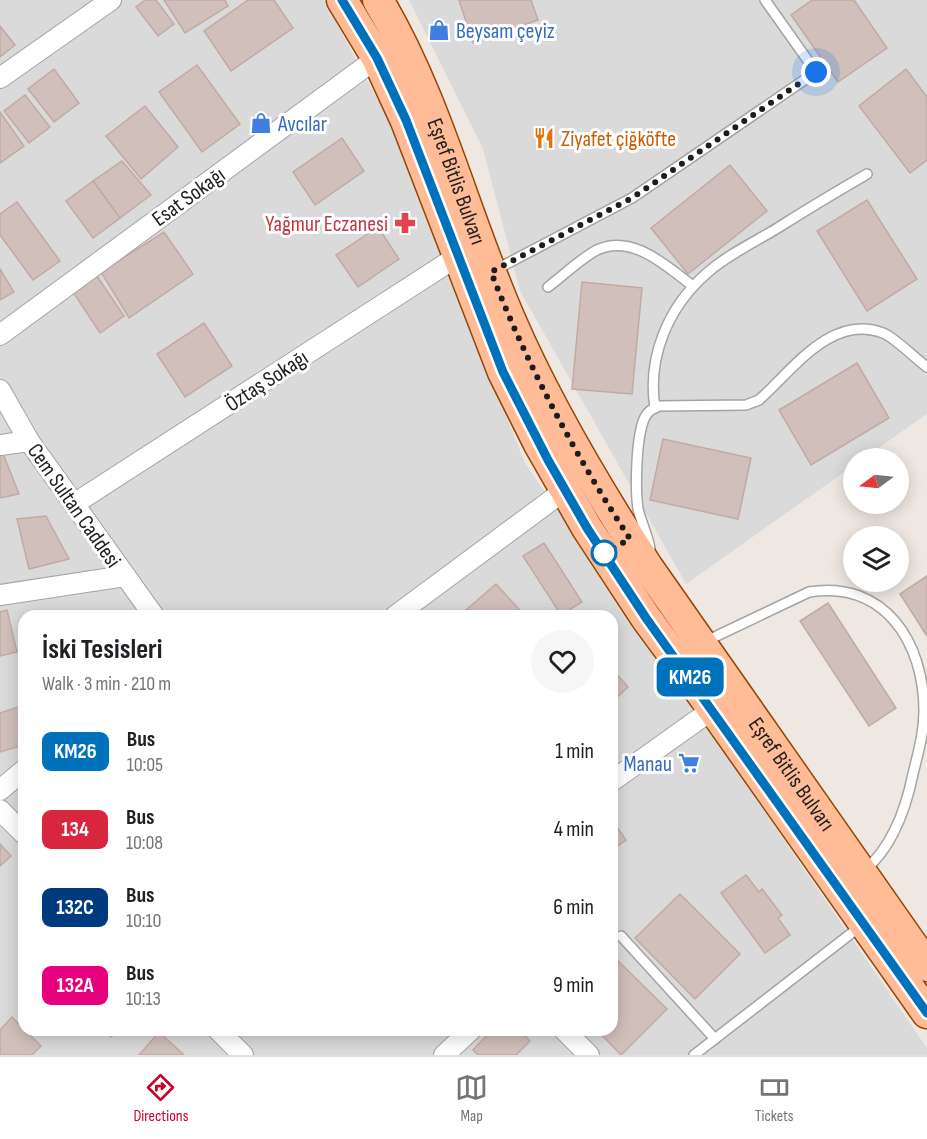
<!DOCTYPE html>
<meta charset="utf-8">
<style>
body{margin:0;font-family:"Sofia Sans Condensed",sans-serif;background:#f6f6f6;color:#202124;height:100vh;display:flex;flex-direction:column;font-size:22px;white-space:nowrap}
*{box-sizing:border-box;margin:0}
p{font-size:20px;color:#757577}
.icon{flex:none;width:33px;height:33px;fill:none;stroke:currentColor;stroke-width:2;stroke-linecap:round;stroke-linejoin:round}
.map{position:relative;flex:1;overflow:hidden}
.details{position:absolute;left:18px;top:610px;width:600px;height:426px;display:flex;flex-direction:column;background:#fff;border-radius:18px;box-shadow:0 3px 15px #0003}
.details>*{flex:none}
.badge{padding:0 12px;border-radius:9px;font-size:21px;line-height:39px}
.needle{width:39px;rotate:255deg}
.buttons{position:absolute;left:843px;top:448px;display:grid;gap:12px}
.buttons a{display:grid;place-items:center;width:66px;height:66px;border-radius:50%;background:#fff;box-shadow:0 3px 15px #0003;font-size:30px}
.you{position:absolute;width:30px;height:30px;margin:-15px;border:4px solid #fff;border-radius:50%;background:#1a73e8;box-shadow:0 0 0 9px #1a73e833}
.map>.badge{position:absolute;translate:-50% -50%;box-shadow:0 0 0 3px #fff}
.round{display:grid;place-items:center;flex:none;width:63px;height:63px;border-radius:32px;background:#f6f6f6}
.summary{display:flex;align-items:center;justify-content:space-between;height:102px;padding:0 24px}
h1{font-size:28px;font-weight:700;line-height:45px}
ul{padding:0;list-style:none}
li{display:flex;align-items:center;gap:18px;height:78px;padding:0 24px}
li div{flex:1}
li b{display:block;font-size:22px}
li em{font-style:normal}
li .badge{min-width:66px;font-weight:700;text-align:center}
.tabs{display:flex;justify-content:space-around;align-items:center;height:84px;border-top:2px solid #e0e0e0;background:#fff;font-size:16px;color:#757577}
.tabs a{display:grid;justify-items:center;gap:3px}
.tabs .current{color:#ca002a}
.map>svg:first-child{display:block}
.residential{fill:#dbdada;fill-rule:evenodd}
.building{fill:#d0bfba;stroke:#c2aaa3;stroke-width:1.5}
.lines{fill:none;stroke-linecap:round;stroke-linejoin:round}
.lane-casing{stroke:#a4a4a4;stroke-width:12}
.street-casing{stroke:#a4a4a4;stroke-width:22}
.primary-casing{stroke:#964500;stroke-width:33}
.lane{stroke:#fff;stroke-width:9}
.street{stroke:#fff;stroke-width:20}
.primary{stroke:#ffbc97;stroke-width:30}
.line-casing{stroke:#fff;stroke-width:14}
.line{stroke:#0072bc;stroke-width:9}
.walk{stroke:#1d1d1d;stroke-width:6;stroke-dasharray:0 10.8}
.stop-dot{fill:#fff;stroke:#0072bc;stroke-width:3}
.labels{text-anchor:middle;stroke-width:6;stroke-linejoin:round;paint-order:stroke}
.shop-label{font-size:22px;fill:#366cbe;stroke:#fff;text-anchor:start}
.food-label{font-size:22px;fill:#c56008;stroke:#fff;text-anchor:start}
.street-label{font-size:22px;fill:#1d1d1d;stroke:#fff}
.health-label{font-size:22px;fill:#be3a42;stroke:#fff;text-anchor:end}
</style>
<div class="map">
<svg width="927" height="1055" viewBox="0 0 927 1055">
<rect width="100%" height="100%" fill="#efe8e2"/>
<!-- residential -->
<g class="residential">
<path d="M 0,0 L 324,0 L 387,117 L 525,463 L 927,1048 L 927,1055 L 0,1055 ZM 24,616 L 612,616 L 612,1030 L 24,1030 Z"/>
<path d="M 409,0 L 927,0 L 927,414 L 863,459 L 854,459 L 853,466 L 686,584 L 520,291 L 483,149 Z"/>
</g>
<!-- building -->
<g class="building">
<path d="M 145,0 L 156,0 L 174,24 L 158,36 L 136,7 Z"/>
<path d="M 164,0 L 225,0 L 228,6 L 185,33 Z"/>
<path d="M 248,0 L 274,0 L 293,28 L 231,71 L 204,31 Z"/>
<path d="M 459,0 L 531,0 L 538,20 L 473,43 Z"/>
<path d="M 812,0 L 854,0 L 887,48 L 838,82 L 791,15 Z"/>
<path d="M 0,26 L 15,45 L 0,57 Z"/>
<path d="M 197,65 L 240,124 L 202,152 L 159,92 Z"/>
<path d="M 54,69 L 79,103 L 54,122 L 28,89 Z"/>
<path d="M 906,69 L 927,97 L 927,160 L 910,173 L 859,106 Z"/>
<path d="M 25,95 L 50,127 L 29,143 L 4,111 Z"/>
<path d="M 145,106 L 178,147 L 141,179 L 106,136 Z"/>
<path d="M 0,112 L 24,146 L 0,163 Z"/>
<path d="M 342,138 L 364,171 L 315,205 L 293,172 Z"/>
<path d="M 122,161 L 151,195 L 120,218 L 93,181 Z"/>
<path d="M 730,165 L 767,211 L 688,274 L 651,228 Z"/>
<path d="M 93,181 L 120,218 L 93,238 L 66,201 Z"/>
<path d="M 867,200 L 917,279 L 867,311 L 817,231 Z"/>
<path d="M 17,202 L 60,261 L 33,280 L 0,235 L 0,214 Z"/>
<path d="M 378,227 L 399,259 L 358,287 L 336,255 Z"/>
<path d="M 164,232 L 193,274 L 129,318 L 101,272 Z"/>
<path d="M 0,269 L 14,292 L 0,300 Z"/>
<path d="M 97,276 L 124,316 L 100,333 L 73,292 Z"/>
<path d="M 582,282 L 642,288 L 632,394 L 572,389 Z"/>
<path d="M 204,323 L 232,366 L 185,397 L 157,354 Z"/>
<path d="M 857,363 L 889,418 L 811,465 L 779,410 Z"/>
<path d="M 663,439 L 751,458 L 738,519 L 650,500 Z"/>
<path d="M 0,451 L 2,451 L 19,494 L 0,498 Z"/>
<path d="M 46,516 L 69,559 L 29,569 L 17,519 Z"/>
<path d="M 544,543 L 582,602 L 561,615 L 523,556 Z"/>
<path d="M 927,576 L 927,636 L 900,594 Z"/>
<path d="M 496,584 L 525,616 L 459,616 Z"/>
<path d="M 828,603 L 896,708 L 869,726 L 800,621 Z"/>
<path d="M 7,610 L 17,652 L 0,656 L 0,612 Z"/>
<path d="M 612,669 L 628,687 L 612,702 Z"/>
<path d="M 24,705 L 24,745 L 0,752 L 0,713 Z"/>
<path d="M 612,820 L 626,840 L 612,850 Z"/>
<path d="M 0,844 L 11,856 L 0,866 Z"/>
<path d="M 746,875 L 759,892 L 762,889 L 782,915 L 778,918 L 790,935 L 765,953 L 721,893 Z"/>
<path d="M 680,894 L 740,954 L 695,999 L 635,938 Z"/>
<path d="M 612,955 L 667,1009 L 621,1055 L 597,1030 L 612,1030 Z"/>
<path d="M 12,1017 L 41,1046 L 32,1055 L 0,1055 L 0,1030 Z"/>
<path d="M 105,1030 L 119,1030 L 111,1037 Z"/>
<path d="M 492,1030 L 519,1030 L 530,1041 L 516,1055 L 478,1055 L 473,1050 Z"/>
<path d="M 159,1032 L 184,1055 L 139,1055 Z"/>
</g>
<g class="lines">
<defs>
<g id="lane">
<path d="M 493,271 L 632,198 L 816,72 L 765,0"/>
<path d="M 548,287 C 564,275 580,259 597,250 C 633,233 667,267 693,286"/>
<path d="M 655,408 C 647,357 668,307 707,273 C 727,255 753,243 776,229 C 806,210 836,192 867,174"/>
<path d="M 650,549 C 648,535 641,522 638,509 C 635,488 636,435 645,417 C 648,411 653,408 660,406 L 746,405 L 759,400 C 792,371 831,313 883,333 C 894,337 916,359 927,367"/>
<path d="M 704,642 L 809,592 C 885,580 924,643 924,711 C 924,733 918,753 913,774 C 906,808 892,847 865,870"/>
<path d="M 621,936 L 715,1039"/>
<path d="M 694,1055 L 862,925"/>
</g>
<g id="street">
<path d="M 0,78 L 111,0"/>
<path d="M 0,335 L 377,58"/>
<path d="M 0,390 L 29,441 L 154,616"/>
<path d="M 0,445 L 29,441"/>
<path d="M 74,504 L 458,256"/>
<path d="M 0,595 L 125,576"/>
<path d="M 395,616 L 565,490"/>
<path d="M 612,781 L 713,709"/>
<path d="M 0,790 L 24,770"/>
<path d="M 0,810 L 24,834"/>
<path d="M 218,1030 L 243,1055"/>
<path d="M 564,1030 L 589,1055"/>
<path d="M 444,1055 L 471,1030"/>
</g>
<g id="primary">
<path d="M 342,0 L 377,58 L 406,121 L 503,372 L 539,444 L 587,528 L 646,618 L 713,709 L 927,1013"/>
<path id="s1" d="M 378,0 C 437,99 464,214 510,319 C 546,403 598,490 647,566 L 927,966"/>
</g>
</defs>
<!-- lane casing -->
<use href="#lane" class="lane-casing"/>
<!-- street casing -->
<use href="#street" class="street-casing"/>
<!-- primary casing -->
<use href="#primary" class="primary-casing"/>
<!-- lane -->
<use href="#lane" class="lane"/>
<!-- street -->
<use href="#street" class="street"/>
<!-- primary -->
<use href="#primary" class="primary"/>
</g>
<g class="lines">
<defs>
<path id="line" d="M 342,0 L 377,58 L 406,120 L 503,372 L 548,460 L 587,528 L 646,618 L 927,1013"/>
</defs>
<!-- line casing -->
<use href="#line" class="line-casing"/>
<!-- line -->
<use href="#line" class="line"/>
<!-- walk -->
<path class="walk" d="M 604,553 L 630,539 C 575,455 527,365 491,272 L 632,198 L 816,72"/>
</g>
<!-- icons -->
<defs>
<symbol id="shop-bare" viewBox="-9 -9 18 18"><path d="M-5-2.5h2.3a2.7 3.5 0 0 1 5.4 0H5L5.5 6h-11ZM-1.5-2.5h3a1.5 2.3 0 0 0-3 0Z" fill="#3f7fe0" stroke="#fff" stroke-width="2.5" paint-order="stroke"/></symbol>
<symbol id="restaurant-bare" viewBox="-9 -9 18 18"><path d="M-5-6h1v4h1v-4h1v4h1v-4h1v5L-1.5 .5V6h-2V.5L-5-1ZM5-6V6H3V1.5H1.5Q1.5-4 5-6Z" fill="#e8710a" stroke="#fff" stroke-width="2.5" paint-order="stroke"/></symbol>
<symbol id="pharmacy-bare" viewBox="-9 -9 18 18"><path d="M-2-6h4v4h4v4h-4v4h-4v-4h-4v-4h4Z" fill="#e0444e" stroke="#fff" stroke-width="2.5" paint-order="stroke"/></symbol>
<symbol id="supermarket-bare" viewBox="-9 -9 18 18"><path d="M-6-5.5h2.5l.6 2H6L4.5 2H-2.5L-4.4-4H-6ZM-1.5 3.2a1.3 1.3 0 1 0 .1 0ZM3 3.2a1.3 1.3 0 1 0 .1 0Z" fill="#3f7fe0" stroke="#fff" stroke-width="2.5" paint-order="stroke"/></symbol>
</defs>
<g fill-rule="evenodd">
<use href="#shop-bare" x="424" y="15" width="30" height="30"/>
<use href="#shop-bare" x="246" y="108" width="30" height="30"/>
<use href="#restaurant-bare" x="529" y="123" width="30" height="30"/>
<use href="#pharmacy-bare" x="390" y="208" width="30" height="30"/>
<use href="#supermarket-bare" x="674" y="748" width="30" height="30"/>
</g>
<!-- markers -->
<circle class="stop-dot" cx="604" cy="553" r="12"/>
<g class="labels">
<!-- shop labels -->
<g class="shop-label">
<text x="456" y="38">Beysam çeyiz</text>
<text x="278" y="131">Avcılar</text>
<text x="672" y="771" text-anchor="end">Manau</text>
</g>
<!-- food labels -->
<g class="food-label">
<text x="561" y="146">Ziyafet çiğköfte</text>
</g>
<!-- street labels -->
<g class="street-label">
<text dy="8" stroke="none"><textPath href="#s1" startOffset="198">Eşref Bitlis Bulvarı</textPath></text>
<text transform="translate(188 196) rotate(-36)" y="8">Esat Sokağı</text>
<text transform="translate(266 380) rotate(-33)" y="8">Öztaş Sokağı</text>
<text transform="translate(75 505) rotate(55)" y="8">Cem Sultan Caddesi</text>
<text dy="8" stroke="none"><textPath href="#s1" startOffset="882">Eşref Bitlis Bulvarı</textPath></text>
</g>
<!-- health labels -->
<g class="health-label">
<text x="388" y="231">Yağmur Eczanesi</text>
</g>
</g>
</svg>
<div class="buttons">
<a><svg class="needle" viewBox="-14 -14 28 28"><path d="M0-13l5 13h-10z" fill="#e53935"/><path d="M0 13l5-13h-10z" fill="#757577"/></svg></a>
<a><svg class="icon" aria-label="layers" viewBox="0 0 24 24"><path d="M12 4l9 5-9 5-9-5zM3 14l9 5 9-5"/></svg></a>
</div>
<div class="you" style="left:816px;top:72px"></div>
<b class="badge" style="left:690px;top:677px;background:#0072bc;color:#fff">KM26</b>
<section class="details">
<div class="summary"><div><h1>İski Tesisleri</h1><p>Walk · 3 min · 210 m</p></div><a class="round"><svg class="icon" aria-label="heart" viewBox="0 0 24 24"><path d="M12 20l-8-8c-3-5 5-10 8-4 3-6 11-1 8 4z"/></svg></a></div>
<ul>
<li><span class="badge" style="background:#0072bc;color:#fff">KM26</span><div><b>Bus</b><p>10:05</p></div><em>1 min</em></li>
<li><span class="badge" style="background:#d7263d;color:#fff">134</span><div><b>Bus</b><p>10:08</p></div><em>4 min</em></li>
<li><span class="badge" style="background:#003b80;color:#fff">132C</span><div><b>Bus</b><p>10:10</p></div><em>6 min</em></li>
<li><span class="badge" style="background:#e6007e;color:#fff">132A</span><div><b>Bus</b><p>10:13</p></div><em>9 min</em></li>
</ul>
</section>
</div>
<nav class="tabs">
<a class="current"><svg class="icon" aria-label="directions" viewBox="0 0 24 24"><path d="M12 3l9 9-9 9-9-9zM9 14v-3h6M13 9l2 2-2 2"/></svg>Directions</a>
<a><svg class="icon" aria-label="map" viewBox="0 0 24 24"><path d="M3 6l6-2 6 2 6-2v14l-6 2-6-2-6 2zM9 4v14M15 6v14"/></svg>Map</a>
<a><svg class="icon" aria-label="tickets" viewBox="0 0 24 24"><path d="M3 7h18v10H3zM15 7v10"/></svg>Tickets</a>
</nav>
